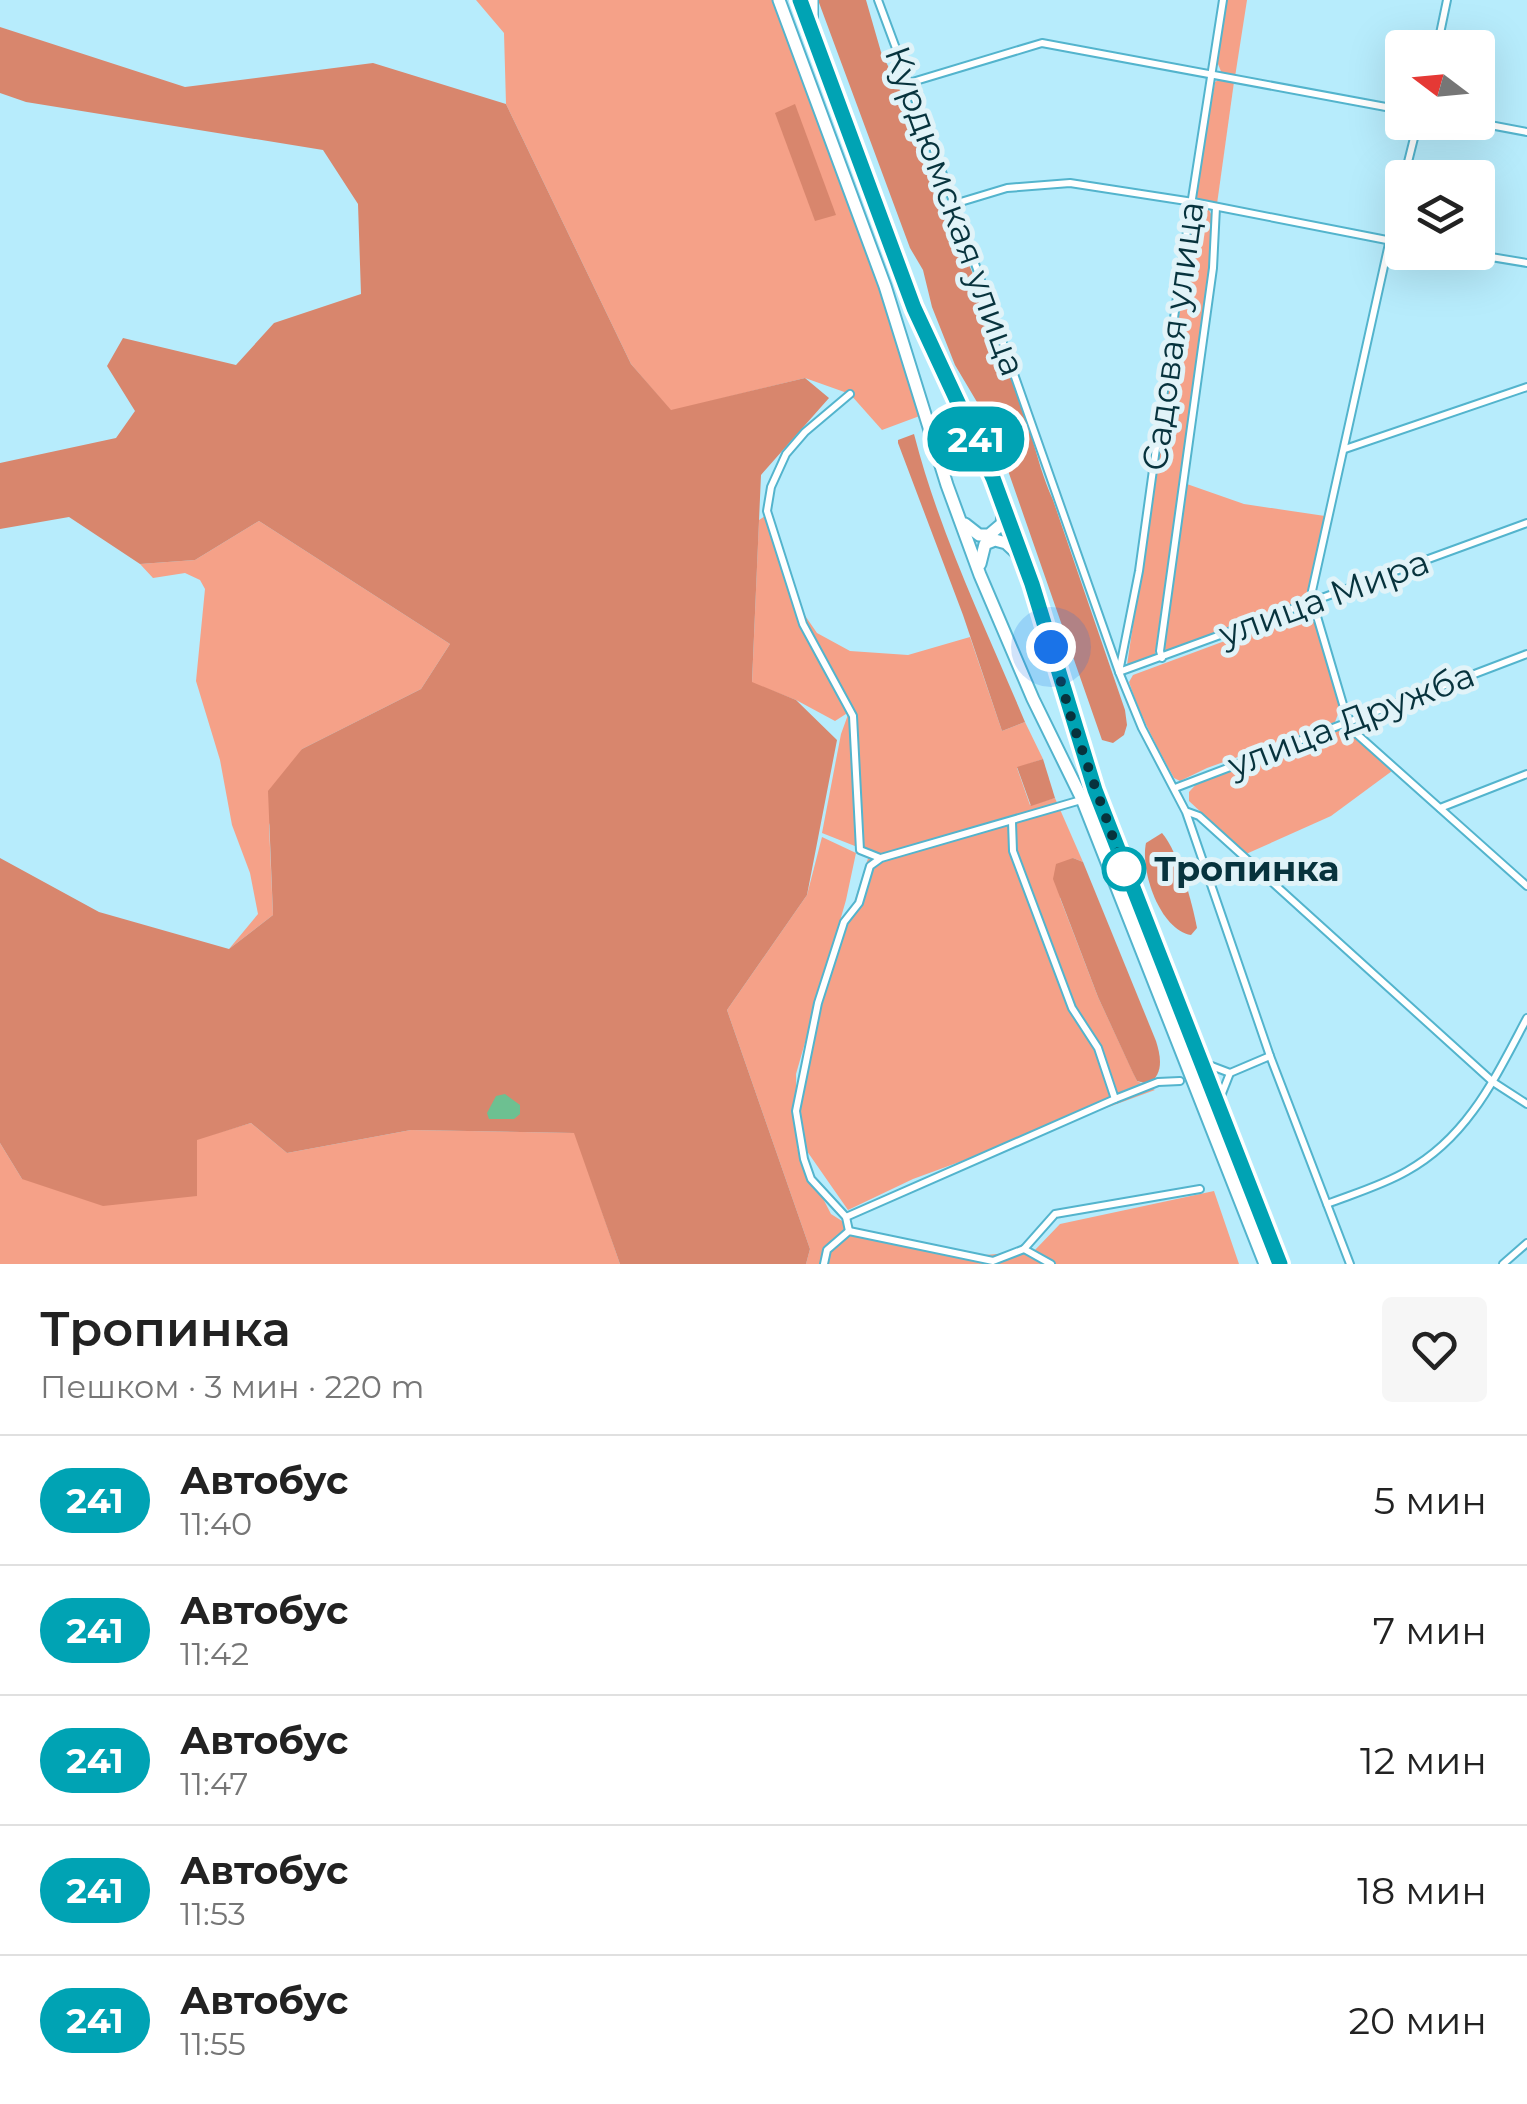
<!DOCTYPE html>
<html lang="ru">
<meta charset="utf-8">
<style>
body{margin:0;font-family:Montserrat,sans-serif;background:#f6f6f6;color:#222;height:100vh;display:flex;flex-direction:column;font-size:38px;white-space:nowrap}
*{box-sizing:border-box;margin:0}
p{font-size:32px;color:#767676}
.icon{flex:none;width:55px;height:55px;fill:none;stroke:currentColor;stroke-width:2;stroke-linecap:round;stroke-linejoin:round}
.map{position:relative;height:1264px;overflow:hidden}
.details{display:flex;flex-direction:column;background:#fff;flex:1}
.details>*{flex:none}
.badge{padding:0 20px;border-radius:32px;font-size:35px;line-height:65px}
.needle{width:65px;rotate:286deg}
.controls{position:absolute;left:1385px;top:30px;display:grid;gap:20px}
.controls a{display:grid;place-items:center;width:110px;height:110px;border-radius:10px;background:#fff;box-shadow:0 10px 40px #0002;font-size:50px}
.you{position:absolute;width:50px;height:50px;margin:-25px;border:8px solid #fff;border-radius:50%;background:#1a73e8;box-shadow:0 0 0 15px #1a73e833}
.map>.badge{position:absolute;translate:-50% -50%;box-shadow:0 0 0 5px #fff}
.round{display:grid;place-items:center;flex:none;width:105px;height:105px;border-radius:10px;background:#f6f6f6}
.headline{display:flex;align-items:center;justify-content:space-between;height:170px;padding:0 40px}
h1{font-size:48px;font-weight:600;line-height:75px}
ul{padding:0;list-style:none}
li{display:flex;align-items:center;gap:30px;height:130px;padding:0 40px;border-top:2px solid #e0e0e0}
li div{flex:1}
li b{display:block;font-size:38px}
li em{font-style:normal}
li .badge{min-width:110px;font-weight:700;text-align:center}
.map>svg:first-child{display:block}
.green{fill:#f5a188}
.forest{fill:#d8866d}
.water{fill:#6dc091}
.lines{fill:none;stroke-linecap:round;stroke-linejoin:round}
.minor-casing{stroke:#53b4cd;stroke-width:10}
.tertiary-casing{stroke:#53b4cd;stroke-width:12}
.primary-casing{stroke:#53b4cd;stroke-width:15}
.minor{stroke:#fff;stroke-width:6}
.tertiary{stroke:#fff;stroke-width:9}
.primary{stroke:#fff;stroke-width:11}
.line-casing{stroke:#fff;stroke-width:22}
.line{stroke:#00a3b4;stroke-width:15}
.walk{stroke:#07333d;stroke-width:10;stroke-dasharray:0 18}
.stop-dot{fill:#fff;stroke:#00a3b4;stroke-width:5}
.labels{text-anchor:middle;stroke-width:10;stroke-linejoin:round;paint-order:stroke}
.street-label{font-size:35px;fill:#07333d;stroke:#e1f3f8}
.stop-label{font-size:35px;font-weight:bold;fill:#07333d;stroke:#e1f3f8;text-anchor:start}
</style>
<div class="map">
<svg width="1527" height="1264" viewBox="0 0 1527 1264">
<rect width="100%" height="100%" fill="#b7ecfc"/>
<!-- green -->
<g class="green">
<path d="M 476,0 L 779,0 L 925,414 L 882,430 L 850,394 L 805,378 L 671,411 L 631,364 L 506,104 L 504,33 Z"/>
<path d="M 1225,0 L 1247,0 L 1235,77 L 1222,74 L 1216,59 Z"/>
<path d="M 1220,79 L 1234,82 L 1217,204 L 1199,201 L 1195,196 L 1215,82 Z"/>
<path d="M 1200,207 L 1209,210 L 1212,216 L 1210,268 L 1155,654 L 1151,658 L 1127,665 L 1195,209 Z"/>
<path d="M 1184,483 L 1244,504 L 1325,516 L 1308,592 L 1301,602 L 1167,651 L 1163,648 Z"/>
<path d="M 768,514 L 797,604 L 817,633 L 850,651 L 908,655 L 970,637 L 1002,731 L 1025,722 L 1043,759 L 1017,768 L 1030,805 L 1055,798 L 1083,862 L 1073,858 L 1060,898 L 1098,997 L 1137,1081 L 1155,1090 L 913,1179 L 848,1210 L 802,1144 L 800,1075 L 870,852 L 822,833 L 841,734 L 849,712 L 835,721 L 796,700 L 752,683 L 759,520 Z"/>
<path d="M 259,521 L 450,644 L 421,689 L 302,749 L 269,825 L 273,915 L 229,949 L 258,914 L 250,873 L 232,825 L 220,760 L 196,681 L 205,589 L 200,580 L 185,573 L 153,578 L 140,564 L 195,560 Z"/>
<path d="M 1303,612 L 1315,616 L 1341,706 L 1335,722 L 1207,768 L 1180,781 L 1174,778 C 1157,747 1140,716 1129,682 L 1133,675 Z"/>
<path d="M 1339,729 L 1349,731 L 1392,771 L 1331,816 L 1246,854 L 1189,801 L 1189,792 L 1201,779 Z"/>
<path d="M 822,837 L 856,853 L 846,900 L 796,1074 L 797,1148 L 831,1214 L 869,1238 L 961,1257 L 1034,1251 L 1060,1224 L 1214,1191 L 1239,1264 L 806,1264 L 810,1249 L 727,1010 L 807,895 Z"/>
<path d="M 251,1123 L 287,1153 L 411,1130 L 575,1133 L 620,1264 L 0,1264 L 0,1143 L 22,1179 L 197,1139 Z"/>
</g>
<!-- forest -->
<g class="forest">
<path d="M 818,0 L 866,0 L 881,52 L 909,108 L 920,152 L 928,159 L 940,207 L 953,235 L 959,240 C 985,303 1011,369 1031,435 C 1038,458 1043,478 1053,500 L 1125,710 L 1127,725 L 1124,735 L 1113,743 L 1102,740 L 1005,462 L 990,424 L 955,365 L 932,307 L 923,270 L 910,248 Z"/>
<path d="M 0,27 L 185,87 L 373,63 L 506,104 L 631,364 L 671,410 L 805,378 L 829,398 L 761,475 L 752,682 L 796,700 L 837,740 L 807,895 L 727,1010 L 810,1249 L 806,1264 L 620,1264 L 574,1133 L 411,1130 L 287,1153 L 251,1123 L 197,1140 L 197,1196 L 103,1206 L 22,1179 L 0,1143 L 0,858 L 99,912 L 229,949 L 273,915 L 268,791 L 302,749 L 421,689 L 450,644 L 259,521 L 195,560 L 140,564 L 69,517 L 0,529 L 0,463 L 116,438 L 135,411 L 107,366 L 123,338 L 236,365 L 274,323 L 361,294 L 358,204 L 323,150 L 26,102 L 0,93 Z"/>
<path d="M 795,104 L 836,215 L 815,221 L 775,113 Z"/>
<path d="M 914,434 C 940,535 985,626 1025,722 L 1002,731 L 963,615 L 898,443 L 898,440 Z"/>
<path d="M 1043,759 L 1055,798 L 1031,806 L 1017,767 Z"/>
<path d="M 1162,833 C 1179,853 1192,902 1197,928 L 1191,935 C 1160,930 1140,871 1146,843 Z"/>
<path d="M 1073,858 L 1083,862 L 1156,1041 C 1161,1057 1164,1074 1148,1084 L 1137,1081 L 1133,1073 L 1098,997 L 1053,879 L 1056,864 Z"/>
</g>
<!-- water -->
<path class="water" d="M 505,1094 L 520,1105 L 520,1114 L 514,1119 L 489,1119 L 487,1113 L 496,1096 Z"/>
<g class="lines">
<defs>
<g id="minor">
<path d="M 878,0 L 954,204 L 1119,672 L 1142,728 L 1186,812 L 1270,1056 L 1350,1264"/>
<path d="M 1223,0 L 1179,282 L 1139,571 L 1119,672 L 1527,523"/>
<path d="M 1437,48 L 1447,0"/>
<path d="M 909,83 L 1042,43 L 1402,110"/>
<path d="M 1474,122 L 1527,132"/>
<path d="M 1404,178 L 1418,122"/>
<path d="M 1402,185 L 1312,591 L 1313,603 L 1350,728 L 1527,886"/>
<path d="M 954,204 L 1007,188 L 1070,183 L 1193,202 L 1402,243"/>
<path d="M 1461,252 L 1527,263"/>
<path d="M 850,394 L 805,432 L 786,454 L 771,487 L 767,511 L 803,624 L 853,716 L 860,850 L 880,858"/>
<path d="M 1345,449 L 1527,387"/>
<path d="M 1162,658 L 1160,651 L 1213,268 L 1216,207"/>
<path d="M 1175,788 L 1527,654"/>
<path d="M 1440,808 L 1527,774"/>
<path d="M 1188,812 L 1199,816 L 1493,1082 L 1527,1104"/>
<path d="M 1012,822 L 1013,851 L 1072,1008 L 1098,1048 L 1115,1099"/>
<path d="M 1201,1062 L 1230,1073 L 1270,1056"/>
<path d="M 1219,1101 L 1230,1073"/>
<path d="M 1327,1204 C 1353,1194 1383,1185 1407,1171 C 1468,1137 1495,1078 1527,1018"/>
<path d="M 846,1217 L 1115,1099 L 1158,1082 L 1180,1081"/>
<path d="M 849,1231 L 846,1217 L 811,1179 L 804,1159 L 796,1111 L 818,1003 L 844,922 L 859,903 L 870,866 L 881,858 L 1081,800"/>
<path d="M 1024,1249 L 1055,1214 L 1200,1189"/>
<path d="M 824,1264 L 827,1250 L 849,1231 L 993,1261 L 1024,1249 L 1051,1264"/>
<path d="M 1503,1264 L 1527,1243"/>
</g>
<path id="tertiary" d="M 813,0 L 813,22"/>
<g id="primary">
<path d="M 779,0 L 885,286 L 947,485 L 980,575 L 1033,699 L 1082,799 L 1265,1264"/>
<path d="M 800,0 L 914,308 L 993,478 L 1032,584 L 1095,790 L 1280,1264"/>
<path d="M 965,524 L 979,535 L 989,535 L 1002,524 L 1003,513"/>
<path d="M 980,564 L 985,544 L 995,540 L 1006,543 L 1019,555"/>
</g>
</defs>
<!-- minor casing -->
<use href="#minor" class="minor-casing"/>
<!-- tertiary casing -->
<use href="#tertiary" class="tertiary-casing"/>
<!-- primary casing -->
<use href="#primary" class="primary-casing"/>
<!-- minor -->
<use href="#minor" class="minor"/>
<!-- tertiary -->
<use href="#tertiary" class="tertiary"/>
<!-- primary -->
<use href="#primary" class="primary"/>
</g>
<g class="lines">
<defs>
<path id="line" d="M 800,0 L 914,308 L 993,478 L 1032,584 L 1095,790 L 1280,1264"/>
</defs>
<!-- line casing -->
<use href="#line" class="line-casing"/>
<!-- line -->
<use href="#line" class="line"/>
<!-- walk -->
<path class="walk" d="M 1051,647 L 1073,724 L 1124,869"/>
</g>
<!-- markers -->
<circle class="stop-dot" cx="1124" cy="869" r="20"/>
<g class="labels">
<!-- street labels -->
<g class="street-label">
<text transform="translate(955 211) rotate(70)" y="12">Курдюмская улица</text>
<text transform="translate(1173 336) rotate(-82)" y="12">Садовая улица</text>
<text transform="translate(1324 598) rotate(-20)" y="12">улица Мира</text>
<text transform="translate(1351 720) rotate(-21)" y="12">улица Дружба</text>
</g>
<!-- stop labels -->
<g class="stop-label">
<text x="1154" y="881">Тропинка</text>
</g>
</g>
</svg>
<div class="controls">
<a><svg class="needle" viewBox="-14 -14 28 28"><path d="M0-13l5 13h-10z" fill="#e53935"/><path d="M0 13l5-13h-10z" fill="#767676"/></svg></a>
<a><svg class="icon" aria-label="layers" viewBox="0 0 24 24"><path d="M12 4l9 5-9 5-9-5zM3 14l9 5 9-5"/></svg></a>
</div>
<div class="you" style="left:1051px;top:647px"></div>
<b class="badge" style="left:976px;top:439px;background:#00a3b4;color:#fff">241</b>
</div>
<section class="details">
<div class="headline"><div><h1>Тропинка</h1><p>Пешком · 3 мин · 220 m</p></div><a class="round"><svg class="icon" aria-label="heart" viewBox="0 0 24 24"><path d="M12 20l-8-8c-3-5 5-10 8-4 3-6 11-1 8 4z"/></svg></a></div>
<ul>
<li><span class="badge" style="background:#00a3b4;color:#fff">241</span><div><b>Автобус</b><p>11:40</p></div><em>5 мин</em></li>
<li><span class="badge" style="background:#00a3b4;color:#fff">241</span><div><b>Автобус</b><p>11:42</p></div><em>7 мин</em></li>
<li><span class="badge" style="background:#00a3b4;color:#fff">241</span><div><b>Автобус</b><p>11:47</p></div><em>12 мин</em></li>
<li><span class="badge" style="background:#00a3b4;color:#fff">241</span><div><b>Автобус</b><p>11:53</p></div><em>18 мин</em></li>
<li><span class="badge" style="background:#00a3b4;color:#fff">241</span><div><b>Автобус</b><p>11:55</p></div><em>20 мин</em></li>
</ul>
</section>
